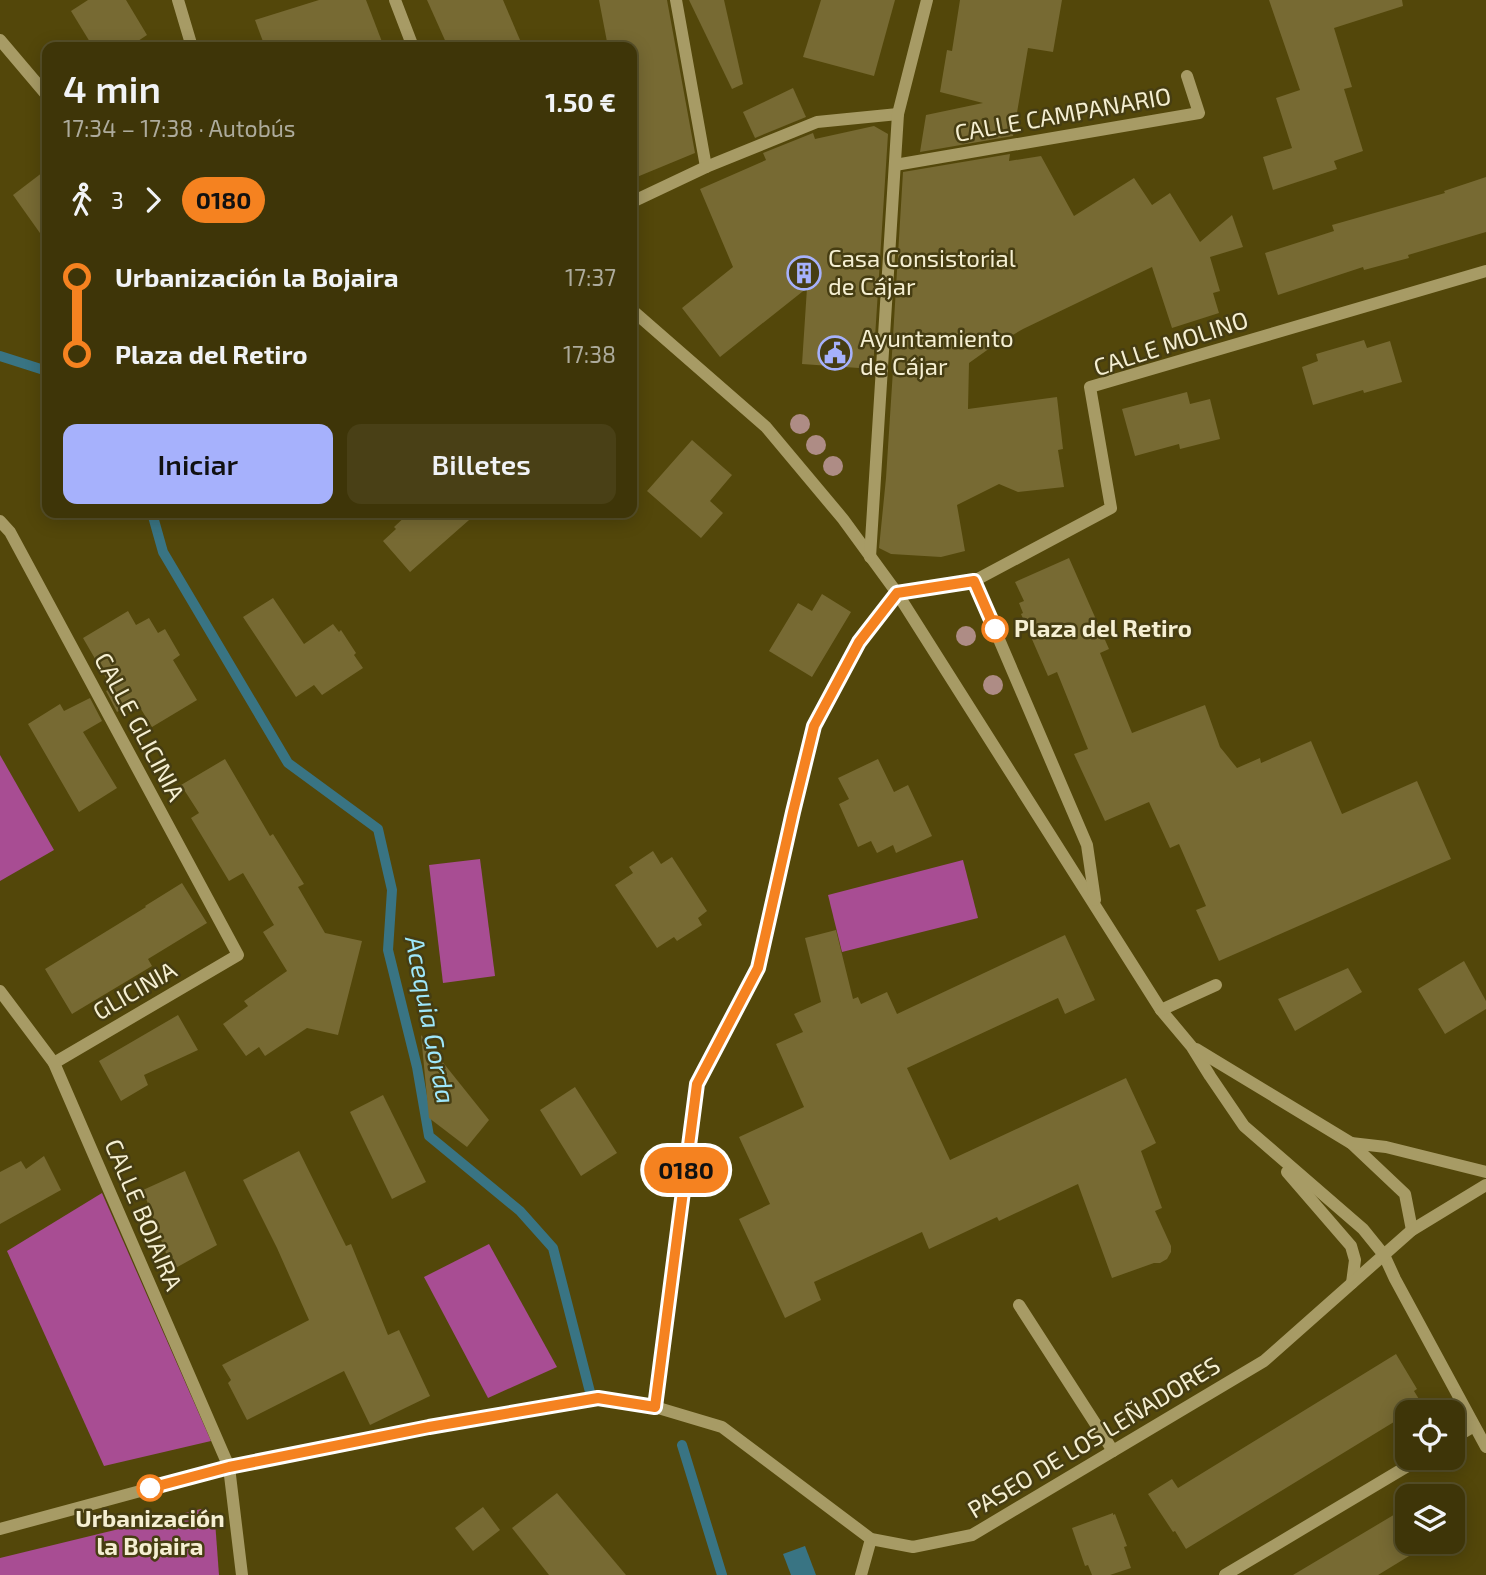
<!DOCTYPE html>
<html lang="es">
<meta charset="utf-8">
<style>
body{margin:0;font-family:"Exo 2",sans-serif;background:#494016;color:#f1f3f6;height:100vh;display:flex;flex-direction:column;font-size:26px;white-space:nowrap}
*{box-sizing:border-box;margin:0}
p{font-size:23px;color:#adab9c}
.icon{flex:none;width:38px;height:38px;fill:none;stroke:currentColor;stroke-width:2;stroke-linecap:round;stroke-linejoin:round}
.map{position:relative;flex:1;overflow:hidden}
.drawer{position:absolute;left:42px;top:42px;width:595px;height:476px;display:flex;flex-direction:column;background:#3e3508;border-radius:14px;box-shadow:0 4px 18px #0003,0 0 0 2px #575029}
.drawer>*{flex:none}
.badge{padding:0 14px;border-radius:23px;font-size:24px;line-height:46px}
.buttons{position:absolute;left:1395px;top:1400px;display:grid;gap:14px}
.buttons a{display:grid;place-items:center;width:70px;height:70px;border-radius:14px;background:#3e3508;box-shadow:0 4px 18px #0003,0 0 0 2px #575029;font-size:35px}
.map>.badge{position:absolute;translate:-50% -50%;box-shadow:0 0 0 4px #fff}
.legs{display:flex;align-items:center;gap:10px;height:77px;padding:0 21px;font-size:23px}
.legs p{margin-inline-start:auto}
.summary{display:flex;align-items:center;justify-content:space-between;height:119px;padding:0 21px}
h1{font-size:38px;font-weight:600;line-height:52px}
.button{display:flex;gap:14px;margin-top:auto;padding:14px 21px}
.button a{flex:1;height:80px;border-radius:14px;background:#a6b1fc;color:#111;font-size:28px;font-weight:600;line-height:80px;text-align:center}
.button a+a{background:#494016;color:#f1f3f6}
ul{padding:0 21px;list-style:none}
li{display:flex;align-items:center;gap:24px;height:77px;font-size:26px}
li i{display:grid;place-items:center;width:10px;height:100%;margin:0 9px;background:currentColor}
li i::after{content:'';width:18px;height:18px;margin:-9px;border:5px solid;border-radius:50%;background:#3e3508}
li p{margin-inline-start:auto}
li:first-child i{background:linear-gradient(#0000 50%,currentColor 0)}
li:last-child i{background:linear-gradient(currentColor 50%,#0000 0)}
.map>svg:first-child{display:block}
.green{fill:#a84d93}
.water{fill:#397483}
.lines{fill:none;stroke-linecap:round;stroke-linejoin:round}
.stream{stroke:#397483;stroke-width:10}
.building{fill:#776a33}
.minor{stroke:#a79b65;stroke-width:12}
.tree{fill:#ae8c85}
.line-1-casing{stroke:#fff;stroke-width:16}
.line-1{stroke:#f58220;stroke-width:10}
.stop-1-dot{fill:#fff;stroke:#f58220;stroke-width:3.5}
.labels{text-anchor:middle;stroke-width:5;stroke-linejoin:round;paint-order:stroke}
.street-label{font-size:24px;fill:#f5efd2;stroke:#463d12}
.poi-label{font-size:24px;fill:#f5efd2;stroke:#463d12;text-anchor:start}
.stop-label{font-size:24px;font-weight:bold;fill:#f5efd2;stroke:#463d12;text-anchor:start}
.water-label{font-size:26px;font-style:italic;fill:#9ee7fb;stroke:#463d12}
</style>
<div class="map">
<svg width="1486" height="1575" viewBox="0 0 1486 1575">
<rect width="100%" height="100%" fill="#53470a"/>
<!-- green -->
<g class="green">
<path d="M 0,755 L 54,850 L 0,881 Z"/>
<path d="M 480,859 L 495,976 L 443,983 L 429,865 Z"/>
<path d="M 963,860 L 978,918 L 842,952 L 828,895 Z"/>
<path d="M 102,1193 L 211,1441 L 104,1466 L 7,1251 Z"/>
<path d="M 489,1244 L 557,1367 L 488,1398 L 424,1277 Z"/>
<path d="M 201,1509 L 215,1521 L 219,1575 L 0,1575 L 0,1558 Z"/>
</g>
<!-- water -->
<path class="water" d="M 805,1546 L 816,1575 L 791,1575 L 783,1554 Z"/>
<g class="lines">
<!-- stream -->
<g class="stream">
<path d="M 0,356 L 47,371"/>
<path d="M 152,513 L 163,552 L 288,763 L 378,829 L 392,890 L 388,950 L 417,1067 L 429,1136 L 520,1211 L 553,1248 L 590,1392"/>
<path d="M 682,1445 L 722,1575"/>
</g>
</g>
<!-- building -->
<g class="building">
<path d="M 88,0 L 126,0 L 147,35 L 129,47 L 93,47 L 71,11 Z"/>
<path d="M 319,0 L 366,0 L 384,47 L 265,47 L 255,20 Z"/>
<path d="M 427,0 L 503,0 L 523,47 L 448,47 Z"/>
<path d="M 599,0 L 667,0 L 695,153 L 632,179 L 632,47 L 608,47 Z"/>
<path d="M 689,0 L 724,0 L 743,84 L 732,89 Z"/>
<path d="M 821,0 L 895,0 L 874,76 L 803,57 Z"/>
<path d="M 960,0 L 1062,0 L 1053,52 L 1028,48 L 1013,136 L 920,152 L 926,115 L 983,103 L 940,92 L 947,50 L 952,51 Z"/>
<path d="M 1269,0 L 1402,0 L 1403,6 L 1334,28 L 1352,87 L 1344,89 L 1363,151 L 1334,161 L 1337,169 L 1273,190 L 1263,157 L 1292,148 L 1276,98 L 1300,90 Z"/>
<path d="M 793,88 L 806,117 L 755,138 L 743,112 Z"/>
<path d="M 874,126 L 888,134 L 873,369 L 802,364 L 807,288 L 720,357 L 682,308 L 733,267 L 700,189 L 766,160 L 763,153 L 813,133 L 815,139 Z"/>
<path d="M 1010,154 L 1009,161 L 1041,156 L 1074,216 L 1134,178 L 1152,205 L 1170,193 L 1200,242 L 1232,215 L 1243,247 L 1210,257 L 1220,291 L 1213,293 L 1219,313 L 1172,328 L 1152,267 L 1023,329 L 990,348 L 969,363 L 968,409 L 1057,397 L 1063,449 L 1058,450 L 1064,487 L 1018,492 L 999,484 L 957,505 L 965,551 L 941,557 L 891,554 L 879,548 L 886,478 L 893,370 L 891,370 L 903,172 Z"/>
<path d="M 47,169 L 47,243 L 13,195 Z"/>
<path d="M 1486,177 L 1486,232 L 1408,255 L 1409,258 L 1364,270 L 1363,267 L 1278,295 L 1265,253 L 1334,231 L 1332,225 L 1445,193 L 1444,191 Z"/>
<path d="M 1364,340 L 1367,348 L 1390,341 L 1402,382 L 1364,393 L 1363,390 L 1313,405 L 1302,367 L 1318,361 L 1316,354 Z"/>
<path d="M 1187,392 L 1190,404 L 1210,399 L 1220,439 L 1180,449 L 1179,444 L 1135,456 L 1122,409 Z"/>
<path d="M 692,440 L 732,475 L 710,501 L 723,513 L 701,538 L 647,491 Z"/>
<path d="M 409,513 L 477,513 L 410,572 L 383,541 L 396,529 L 394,527 Z"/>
<path d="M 1069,558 L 1109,649 L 1100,653 L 1132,733 L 1205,705 L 1220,747 L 1237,768 L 1260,758 L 1261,763 L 1311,741 L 1342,814 L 1417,781 L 1451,859 L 1219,961 L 1196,910 L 1206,906 L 1179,844 L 1170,848 L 1149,802 L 1105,821 L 1074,754 L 1088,749 L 1057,672 L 1048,676 L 1021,614 L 1023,613 L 1019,603 L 1024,601 L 1015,582 Z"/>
<path d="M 822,594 L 851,612 L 812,677 L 769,651 L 798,603 L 812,611 Z"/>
<path d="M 273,598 L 304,644 L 333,624 L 339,632 L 341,630 L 356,653 L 354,655 L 363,668 L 322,695 L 314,685 L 296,697 L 243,617 Z"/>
<path d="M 128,611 L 136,625 L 149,618 L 158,633 L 165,629 L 180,655 L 173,660 L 197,700 L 152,727 L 136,701 L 117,712 L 106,691 L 112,688 L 83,638 Z"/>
<path d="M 90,698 L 102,721 L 83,732 L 117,788 L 79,812 L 28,724 L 60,704 L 64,711 Z"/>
<path d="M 225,759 L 270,836 L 273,834 L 304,884 L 298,887 L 325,933 L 362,941 L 338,1035 L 307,1028 L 265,1056 L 259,1047 L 246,1056 L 223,1024 L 248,1006 L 244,1001 L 287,971 L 263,932 L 274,925 L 243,873 L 229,881 L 191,818 L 199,813 L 181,785 Z"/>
<path d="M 878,759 L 894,792 L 908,785 L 932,836 L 896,853 L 893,845 L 877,853 L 871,841 L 858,847 L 839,804 L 849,799 L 838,778 Z"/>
<path d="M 653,851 L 661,864 L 672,857 L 707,911 L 698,918 L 702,925 L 677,941 L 674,937 L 657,948 L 615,885 L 633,873 L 629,867 Z"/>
<path d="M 182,883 L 207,923 L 148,959 L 152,966 L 72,1014 L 45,969 L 146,907 L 145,906 Z"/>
<path d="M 836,930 L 853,999 L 858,997 L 861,1004 L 887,992 L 897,1014 L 1065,935 L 1095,1000 L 1065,1014 L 1058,998 L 907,1068 L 950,1160 L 1126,1078 L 1156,1143 L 1141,1151 L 1162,1208 L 1155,1211 L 1171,1246 L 1171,1252 L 1167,1259 L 1160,1263 L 1154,1263 L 1112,1278 L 1078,1184 L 999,1221 L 997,1217 L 929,1249 L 922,1232 L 814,1282 L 821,1300 L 785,1318 L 739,1219 L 770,1204 L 739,1137 L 804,1107 L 776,1044 L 803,1032 L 794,1014 L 821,1002 L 805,938 Z"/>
<path d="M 1464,961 L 1486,1001 L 1486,1009 L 1445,1034 L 1418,989 Z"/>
<path d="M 1348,968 L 1362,992 L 1295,1031 L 1278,999 Z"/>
<path d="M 178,1015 L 198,1050 L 144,1075 L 148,1085 L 121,1101 L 99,1061 Z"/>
<path d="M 421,1035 L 489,1120 L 467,1147 L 429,1118 Z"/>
<path d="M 575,1087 L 617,1153 L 581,1176 L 540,1110 Z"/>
<path d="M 383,1095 L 426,1182 L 392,1199 L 350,1112 Z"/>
<path d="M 299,1151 L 346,1246 L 351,1244 L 388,1335 L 399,1330 L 430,1396 L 370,1425 L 344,1371 L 247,1420 L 228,1383 L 231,1380 L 222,1365 L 309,1320 L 277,1248 L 243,1180 Z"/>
<path d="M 44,1156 L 61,1190 L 0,1224 L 0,1172 L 21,1161 L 26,1169 Z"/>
<path d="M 185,1171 L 217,1245 L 172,1270 L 143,1190 Z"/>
<path d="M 1396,1354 L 1417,1389 L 1414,1391 L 1422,1404 L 1411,1412 L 1407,1412 L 1407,1414 L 1186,1549 L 1175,1531 L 1173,1532 L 1148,1494 L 1172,1479 L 1178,1488 Z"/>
<path d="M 557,1493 L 626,1575 L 549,1575 L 512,1528 Z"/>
<path d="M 483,1507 L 500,1530 L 473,1551 L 455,1528 Z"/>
<path d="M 1407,1507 L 1407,1542 L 1432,1542 L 1378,1575 L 1293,1575 Z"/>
<path d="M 1113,1513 L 1113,1515 L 1115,1514 L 1127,1546 L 1124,1547 L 1131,1568 L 1110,1575 L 1092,1575 L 1088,1565 L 1085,1566 L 1072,1528 Z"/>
</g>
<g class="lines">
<!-- minor -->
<g class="minor">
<path d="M 178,0 L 192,47"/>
<path d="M 395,0 L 413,47"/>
<path d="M 676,0 L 706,167"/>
<path d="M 0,40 L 45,93"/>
<path d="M 895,165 L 1199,113 L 1187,76"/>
<path d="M 632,202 L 706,167 L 817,122 L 898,114"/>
<path d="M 632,310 L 766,427 L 843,519 L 897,593 L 1161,1010 L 1192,1047 L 1210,1076 L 1244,1126 L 1363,1229 L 1384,1255 L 1395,1279 L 1486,1447"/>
<path d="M 0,521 L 10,532 L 238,955 L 54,1063"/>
<path d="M 870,557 L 898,114 L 927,0"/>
<path d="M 974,581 L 1087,845 L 1095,900"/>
<path d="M 897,593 L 974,581 L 1111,508 L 1090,387 L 1486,271"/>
<path d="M 0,991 L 54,1063 L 229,1467 L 242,1575"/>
<path d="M 1161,1010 L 1216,985"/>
<path d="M 1196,1049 L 1351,1143 L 1405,1194 L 1412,1230"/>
<path d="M 1351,1143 L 1386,1147 L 1486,1172"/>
<path d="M 1287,1172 L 1351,1246 L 1355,1260 L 1352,1283"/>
<path d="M 1019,1305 L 1113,1451"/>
<path d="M 655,1407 L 697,1085 L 758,968 L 793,812 L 814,726 L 859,642 L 897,593"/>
<path d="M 1452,1439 L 1474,1426"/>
<path d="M 0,1529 L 229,1467 L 429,1427 L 598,1398 L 655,1407 L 722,1427 L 871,1539 L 913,1547 L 972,1535 L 1264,1361 L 1412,1230 L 1486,1185"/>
<path d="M 861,1575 L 871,1539"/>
<path d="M 1225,1575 L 1421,1458"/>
</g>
</g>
<!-- trees -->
<g class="tree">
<circle cx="800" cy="424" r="10"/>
<circle cx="816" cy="445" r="10"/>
<circle cx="833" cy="466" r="10"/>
<circle cx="966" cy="636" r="10"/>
<circle cx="993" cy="685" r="10"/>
</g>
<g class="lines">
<defs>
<path id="line-1" d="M 150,1488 L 229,1467 L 429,1427 L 598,1398 L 655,1407 L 697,1084 L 758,968 L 793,812 L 814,726 L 859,642 L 897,593 L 974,581 L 995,629"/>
</defs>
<!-- line-1 casing -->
<use href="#line-1" class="line-1-casing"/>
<!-- line-1 -->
<use href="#line-1" class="line-1"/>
</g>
<!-- icons -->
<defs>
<symbol id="building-ring" viewBox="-11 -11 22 22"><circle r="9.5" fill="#463d12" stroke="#a6b1fc" stroke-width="1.5"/><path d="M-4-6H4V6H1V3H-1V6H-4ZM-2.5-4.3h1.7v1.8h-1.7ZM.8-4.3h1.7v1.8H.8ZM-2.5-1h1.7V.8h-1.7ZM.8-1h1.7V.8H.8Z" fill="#a6b1fc"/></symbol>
<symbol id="civic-ring" viewBox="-11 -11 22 22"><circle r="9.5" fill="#463d12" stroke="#a6b1fc" stroke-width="1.5"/><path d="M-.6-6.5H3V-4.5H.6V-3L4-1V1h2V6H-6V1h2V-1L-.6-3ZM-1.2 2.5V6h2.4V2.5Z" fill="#a6b1fc"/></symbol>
</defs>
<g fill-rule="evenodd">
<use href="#building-ring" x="785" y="254" width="38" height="38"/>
<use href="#civic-ring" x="816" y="334" width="38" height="38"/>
</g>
<!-- markers -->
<g class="stop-1-dot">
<circle cx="995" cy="629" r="12"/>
<circle cx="150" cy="1488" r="12"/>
</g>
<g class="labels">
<!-- street labels -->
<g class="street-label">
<text transform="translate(1063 115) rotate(-10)" y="8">CALLE CAMPANARIO</text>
<text transform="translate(1171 344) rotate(-18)" y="8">CALLE MOLINO</text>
<text transform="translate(139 727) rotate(62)" y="8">CALLE GLICINIA</text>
<text transform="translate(135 991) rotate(-30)" y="8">GLICINIA</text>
<text transform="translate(143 1215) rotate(67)" y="8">CALLE BOJAIRA</text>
<text transform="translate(1094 1438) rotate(-31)" y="8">PASEO DE LOS LEÑADORES</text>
</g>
<!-- poi labels -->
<g class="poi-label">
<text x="828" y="267">Casa Consistorial<tspan x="828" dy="28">de Cájar</tspan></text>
<text x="860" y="347">Ayuntamiento<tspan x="860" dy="28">de Cájar</tspan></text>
</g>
<!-- stop labels -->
<g class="stop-label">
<text x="1014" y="637">Plaza del Retiro</text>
<text x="150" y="1527" text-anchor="middle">Urbanización<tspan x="150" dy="28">la Bojaira</tspan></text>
</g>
<!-- water labels -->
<g class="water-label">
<text transform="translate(430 1020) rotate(79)" y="9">Acequia Gorda</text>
</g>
</g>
</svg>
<div class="buttons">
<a><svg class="icon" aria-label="locate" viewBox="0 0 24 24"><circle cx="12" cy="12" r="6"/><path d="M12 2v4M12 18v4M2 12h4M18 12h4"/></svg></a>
<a><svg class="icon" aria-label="layers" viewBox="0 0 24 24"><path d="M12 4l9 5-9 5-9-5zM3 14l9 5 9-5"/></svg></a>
</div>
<b class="badge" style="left:686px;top:1170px;background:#f58220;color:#111">0180</b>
<section class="drawer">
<div class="summary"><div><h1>4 min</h1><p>17:34 – 17:38 · Autobús</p></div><b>1.50 €</b></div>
<div class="legs"><svg class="icon" aria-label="walk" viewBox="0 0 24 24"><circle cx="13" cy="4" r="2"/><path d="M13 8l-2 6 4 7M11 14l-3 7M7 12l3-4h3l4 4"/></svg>3<svg class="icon" aria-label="forward" viewBox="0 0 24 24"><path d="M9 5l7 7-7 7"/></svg><b class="badge" style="background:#f58220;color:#111">0180</b></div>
<ul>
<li><i style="color:#f58220"></i><b>Urbanización la Bojaira</b><p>17:37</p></li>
<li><i style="color:#f58220"></i><b>Plaza del Retiro</b><p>17:38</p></li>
</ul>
<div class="button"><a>Iniciar</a><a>Billetes</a></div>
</section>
</div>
